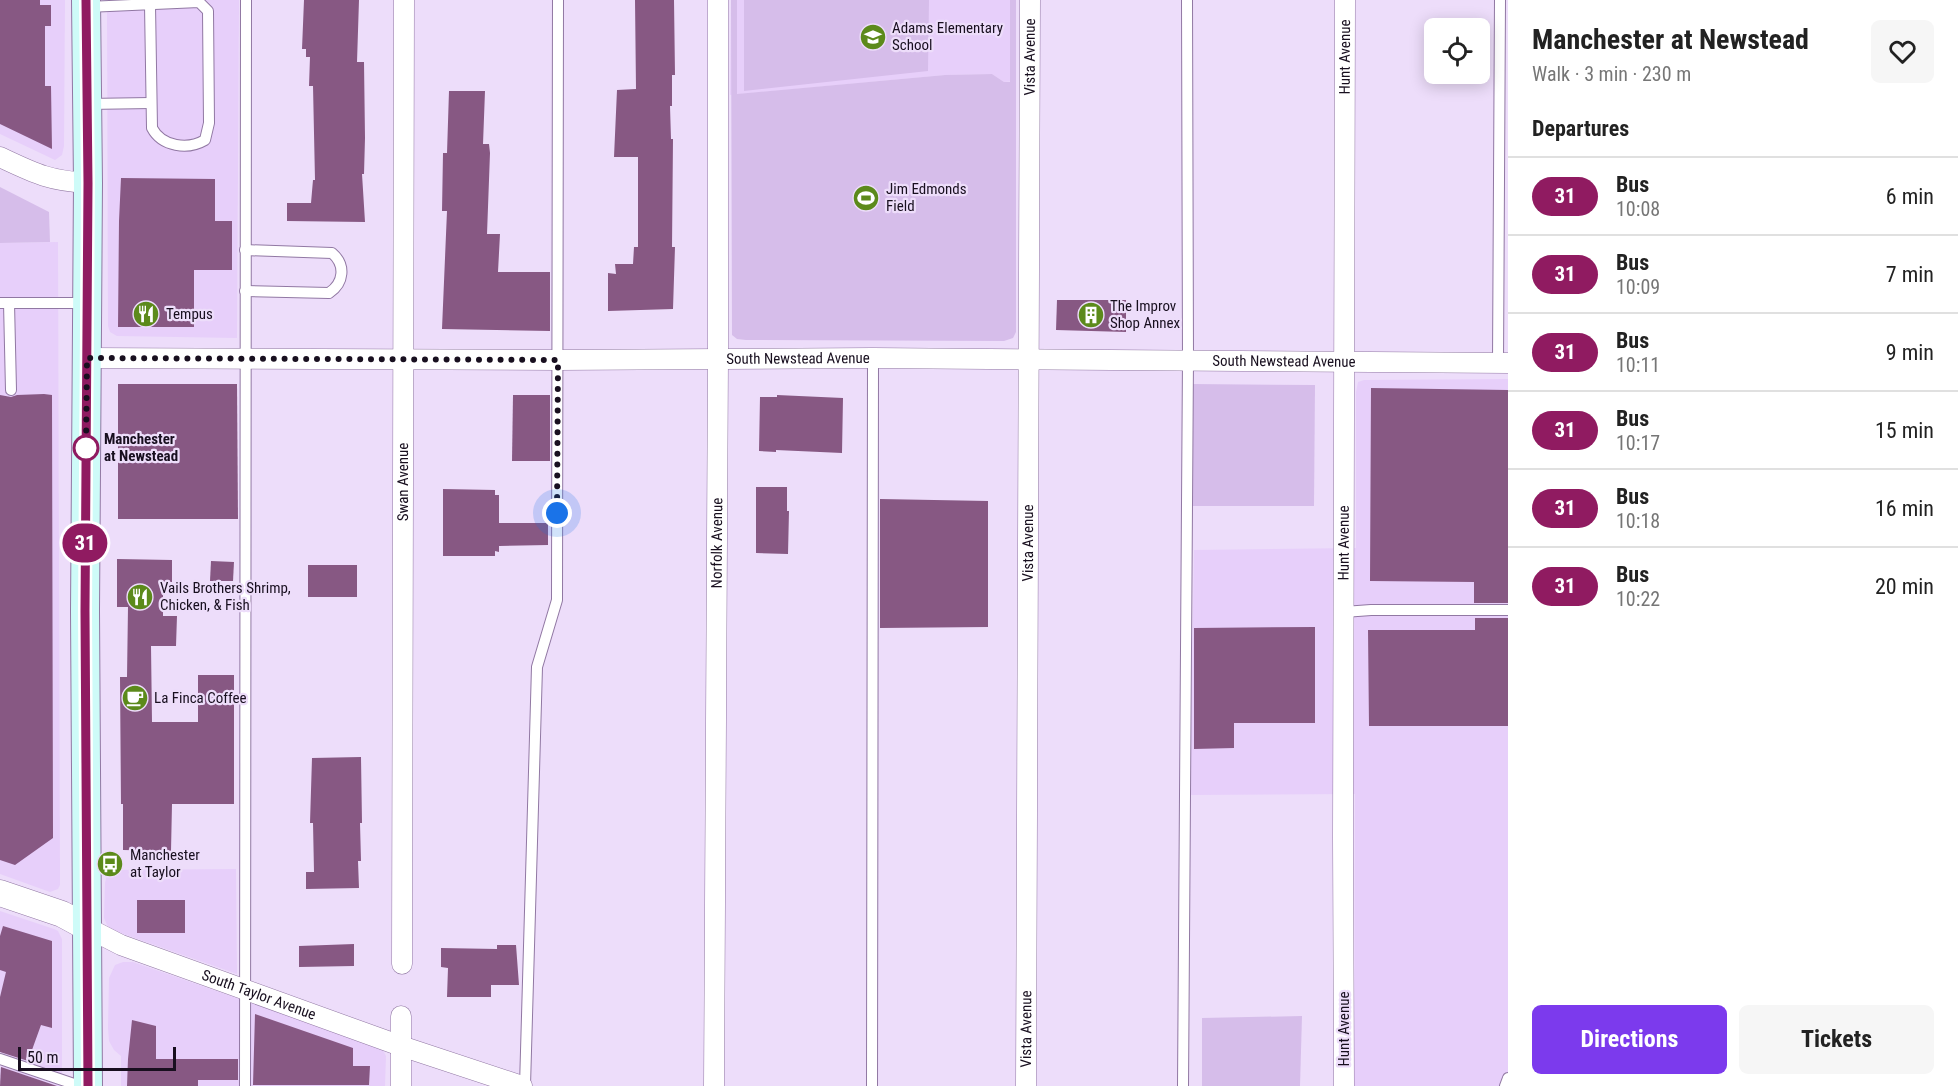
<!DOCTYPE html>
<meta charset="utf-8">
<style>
body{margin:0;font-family:"Roboto Condensed",sans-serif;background:#f6f6f6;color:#222;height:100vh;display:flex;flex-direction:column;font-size:22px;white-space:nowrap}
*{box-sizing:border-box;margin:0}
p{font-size:20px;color:#767676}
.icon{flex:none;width:33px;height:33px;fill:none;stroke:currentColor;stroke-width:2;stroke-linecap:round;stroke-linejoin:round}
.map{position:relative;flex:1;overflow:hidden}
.drawer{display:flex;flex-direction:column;background:#fff;width:450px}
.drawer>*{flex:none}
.badge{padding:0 12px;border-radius:20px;font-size:21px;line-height:39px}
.buttons{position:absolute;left:1424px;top:18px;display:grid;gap:12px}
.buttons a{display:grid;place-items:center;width:66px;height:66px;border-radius:9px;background:#fff;box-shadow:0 3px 15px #0003;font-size:30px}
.scale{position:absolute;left:18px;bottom:15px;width:158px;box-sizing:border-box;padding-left:6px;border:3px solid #180f1f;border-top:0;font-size:16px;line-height:21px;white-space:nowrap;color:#180f1f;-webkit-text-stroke:4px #edddfa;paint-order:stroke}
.you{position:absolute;width:30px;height:30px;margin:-15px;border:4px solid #fff;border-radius:50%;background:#1a73e8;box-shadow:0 0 0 9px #1a73e833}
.map>.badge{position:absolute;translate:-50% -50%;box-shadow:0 0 0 3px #fff}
h2{padding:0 24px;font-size:22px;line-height:54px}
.round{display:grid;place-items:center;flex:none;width:63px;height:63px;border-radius:9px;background:#f6f6f6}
.overview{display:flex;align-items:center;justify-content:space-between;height:102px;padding:0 24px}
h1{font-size:28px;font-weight:700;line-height:45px}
.cta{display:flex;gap:12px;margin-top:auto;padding:12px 24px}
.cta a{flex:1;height:69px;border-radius:9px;background:#7c3aed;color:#fff;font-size:24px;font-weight:700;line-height:69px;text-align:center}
.cta a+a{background:#f6f6f6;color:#222}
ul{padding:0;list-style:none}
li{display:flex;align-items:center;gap:18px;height:78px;padding:0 24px;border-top:2px solid #e0e0e0}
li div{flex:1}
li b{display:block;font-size:22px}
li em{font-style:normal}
li .badge{min-width:66px;font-weight:700;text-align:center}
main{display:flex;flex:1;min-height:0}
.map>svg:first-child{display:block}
.built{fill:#e7cffa}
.green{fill:#d6bdea}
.building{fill:#875883}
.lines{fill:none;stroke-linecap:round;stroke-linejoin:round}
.service-casing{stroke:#9178a3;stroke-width:12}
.minor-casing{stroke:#9178a3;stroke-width:21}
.tertiary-casing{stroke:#9178a3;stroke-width:27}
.secondary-casing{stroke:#9178a3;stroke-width:30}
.service{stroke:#fff;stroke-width:10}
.minor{stroke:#fff;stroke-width:20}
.tertiary{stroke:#fff;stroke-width:26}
.secondary{stroke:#cefbf8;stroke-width:28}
.line-casing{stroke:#fff;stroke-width:14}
.line{stroke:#901b61;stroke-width:9}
.walk{stroke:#180f1f;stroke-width:6;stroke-dasharray:0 10.8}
.stop-dot{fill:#fff;stroke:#901b61;stroke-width:3}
.labels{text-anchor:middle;stroke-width:4.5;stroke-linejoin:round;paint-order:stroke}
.poi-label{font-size:15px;fill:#180f1f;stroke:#edddfa;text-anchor:start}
.street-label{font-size:15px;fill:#180f1f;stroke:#edddfa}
.stop-label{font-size:15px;font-weight:bold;fill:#180f1f;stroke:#edddfa;text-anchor:start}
</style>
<main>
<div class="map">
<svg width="1508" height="1086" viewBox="0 0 1508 1086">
<rect width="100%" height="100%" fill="#edddfa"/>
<!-- built -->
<g class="built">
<path d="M 0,0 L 65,0 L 64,146 L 62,155 L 55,160 L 0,134 Z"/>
<path d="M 107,0 L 239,0 L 237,338 L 117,336 L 110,332 L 108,326 Z"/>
<path d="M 731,0 L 1016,0 L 1016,81 L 1004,82 L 992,74 L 945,75 L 730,95 Z"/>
<path d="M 58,242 L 60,885 L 58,889 L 50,892 L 0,874 L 0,243 Z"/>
<path d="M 1508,379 L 1508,1086 L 1354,1086 L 1355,794 L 1190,795 L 1194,550 L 1356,548 L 1356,392 L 1358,382 L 1364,380 Z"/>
<path d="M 236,869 L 237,974 L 112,930 L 107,925 L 104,918 L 105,883 L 108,870 Z"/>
<path d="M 0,911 L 54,929 L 58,931 L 62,939 L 62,1086 L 0,1086 L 0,1069 L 7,1055 L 0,1052 Z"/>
<path d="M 123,962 L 133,962 L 378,1047 L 383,1050 L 386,1056 L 385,1086 L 121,1086 L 121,1056 L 114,1050 L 109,1041 L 108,1028 L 109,978 L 115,965 Z"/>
</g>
<!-- green -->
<g class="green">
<path d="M 731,0 L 737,0 L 737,94 L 945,75 L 992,74 L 1004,82 L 1010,82 L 1010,0 L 1016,0 L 1016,332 L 1013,338 L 1004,341 L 746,340 L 737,339 L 732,335 Z"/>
<path d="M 744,0 L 929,0 L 928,71 L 744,91 Z"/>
<path d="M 0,187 L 49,212 L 50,242 L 0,243 Z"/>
<path d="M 1191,384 L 1315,385 L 1314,506 L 1189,506 Z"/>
<path d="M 1302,1016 L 1300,1086 L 1202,1086 L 1202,1018 Z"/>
</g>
<!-- building -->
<g class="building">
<path d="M 0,0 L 40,0 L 40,5 L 51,5 L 51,26 L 45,26 L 45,86 L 51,86 L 52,149 L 0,124 Z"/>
<path d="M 304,0 L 359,0 L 357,62 L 364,62 L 365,138 L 364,174 L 362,174 L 365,222 L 287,221 L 287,203 L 311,203 L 313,180 L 315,180 L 313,86 L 309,86 L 310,57 L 306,57 L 306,49 L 302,49 Z"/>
<path d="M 635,0 L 674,0 L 675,75 L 672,75 L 672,106 L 670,106 L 671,139 L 673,139 L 672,247 L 675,247 L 673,309 L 608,311 L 608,273 L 616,274 L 615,264 L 633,264 L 634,247 L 638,247 L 638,157 L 614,157 L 617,90 L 636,89 Z"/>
<path d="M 449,91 L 485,91 L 483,144 L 489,144 L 490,153 L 487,234 L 500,234 L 498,272 L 550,272 L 550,331 L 442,329 L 447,211 L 442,211 L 443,153 L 447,153 Z"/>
<path d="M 121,178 L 215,179 L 215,221 L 232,221 L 232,270 L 194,270 L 194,327 L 118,327 L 119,221 Z"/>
<path d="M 1057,300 L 1126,300 L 1126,332 L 1056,330 Z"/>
<path d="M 118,384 L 237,384 L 238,519 L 118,519 Z"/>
<path d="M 1371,388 L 1508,390 L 1508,603 L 1474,603 L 1474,582 L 1370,581 Z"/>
<path d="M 44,394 L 52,395 L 53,838 L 15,865 L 0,860 L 0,395 L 11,397 L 17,395 Z"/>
<path d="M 513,395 L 550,395 L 550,461 L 512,461 Z"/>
<path d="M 777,395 L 843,398 L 842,453 L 776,450 L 776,452 L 759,451 L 760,397 L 777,397 Z"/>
<path d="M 756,487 L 787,487 L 787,511 L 789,511 L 788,554 L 756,553 Z"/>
<path d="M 443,489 L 495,490 L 495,495 L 499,495 L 499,523 L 548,523 L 548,545 L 499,546 L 499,552 L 495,551 L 495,556 L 443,556 Z"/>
<path d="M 880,499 L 988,501 L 988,627 L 880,628 Z"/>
<path d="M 117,559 L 172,560 L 172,582 L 163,582 L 163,616 L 177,616 L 176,646 L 151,646 L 152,722 L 198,722 L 198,675 L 234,675 L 234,804 L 172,804 L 171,851 L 123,850 L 123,804 L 121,804 L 120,677 L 127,677 L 128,607 L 117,607 Z"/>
<path d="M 211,561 L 234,562 L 233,581 L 210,581 Z"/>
<rect x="308" y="565" width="49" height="32"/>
<path d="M 1475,618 L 1508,618 L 1508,726 L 1369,726 L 1368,630 L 1475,630 Z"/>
<path d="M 1315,627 L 1315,723 L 1234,723 L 1234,748 L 1194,749 L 1194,628 Z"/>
<path d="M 361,757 L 362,823 L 360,823 L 361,861 L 358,861 L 359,888 L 306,889 L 306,872 L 314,872 L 313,823 L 310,823 L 312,758 Z"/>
<rect x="137" y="900" width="48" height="33"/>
<path d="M 3,926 L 52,941 L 52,1028 L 41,1025 L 28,1061 L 0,1052 L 0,997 L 6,972 L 0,970 L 0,936 Z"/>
<path d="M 354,944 L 354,966 L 299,967 L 299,946 Z"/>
<path d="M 497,945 L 516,945 L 519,985 L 491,985 L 491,997 L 447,997 L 448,968 L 441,967 L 441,948 L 497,949 Z"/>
<path d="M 255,1014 L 353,1048 L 353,1066 L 370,1066 L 369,1085 L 253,1085 Z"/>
<path d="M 132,1020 L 156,1026 L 156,1059 L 238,1059 L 238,1080 L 198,1080 L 198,1086 L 127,1086 L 128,1059 Z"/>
<path d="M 1,1067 L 57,1086 L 0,1086 Z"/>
</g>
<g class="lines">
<defs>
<g id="service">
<path d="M 87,7 L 199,2 L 208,11 L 209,123 L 205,140 C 188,150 162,147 152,128 L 150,5"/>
<path d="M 87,104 L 151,103"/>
<path d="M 245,250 L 332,253 C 346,265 344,283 329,293 L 245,291"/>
<path d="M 0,303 L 86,303"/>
<path d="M 9,303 L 11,390"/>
<path d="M 1498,363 L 1500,0"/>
<path d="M 1344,612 L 1371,610 L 1508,610"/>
<path d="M 0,1059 L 80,1086"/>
<path d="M 245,1086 L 246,0"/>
<path d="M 525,1086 L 537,667 L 557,600 L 558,0"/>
<path d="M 872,1086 L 873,358"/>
<path d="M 1183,1086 L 1188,359 L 1187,0"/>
<path d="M 1505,1086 L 1508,1078"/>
</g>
<g id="minor">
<path d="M 0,157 C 34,173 49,181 88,183"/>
<path id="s1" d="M 87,358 L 558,360 L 873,358 L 1508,363"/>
<path id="s2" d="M 86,927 L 121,945 L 401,1046 L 522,1086"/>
<path id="s3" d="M 402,964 L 404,0"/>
<path d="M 401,1086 L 401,1016"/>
<path id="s4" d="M 714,1086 L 718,358 L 718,0"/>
<path id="s5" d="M 1026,1086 L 1030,0"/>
<path id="s6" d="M 1344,1086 L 1343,838 L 1345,0"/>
</g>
<path id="tertiary" d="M 0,893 L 62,914 L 86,927"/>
<path id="secondary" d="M 86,0 L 88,183 L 85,611 L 88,1086"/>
</defs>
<!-- service casing -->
<use href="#service" class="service-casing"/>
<!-- minor casing -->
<use href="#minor" class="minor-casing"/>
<!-- tertiary casing -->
<use href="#tertiary" class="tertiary-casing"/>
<!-- secondary casing -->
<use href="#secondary" class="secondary-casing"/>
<!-- service -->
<use href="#service" class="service"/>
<!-- minor -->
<use href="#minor" class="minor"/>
<!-- tertiary -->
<use href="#tertiary" class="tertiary"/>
<!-- secondary -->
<use href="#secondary" class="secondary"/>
</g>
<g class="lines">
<defs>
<path id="line" d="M 86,0 L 88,183 L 85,611 L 88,1086"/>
</defs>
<!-- line casing -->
<use href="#line" class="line-casing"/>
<!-- line -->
<use href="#line" class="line"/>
<!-- walk -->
<path class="walk" d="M 86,448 L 86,450 L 87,358 L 558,360 L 557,513"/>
</g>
<!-- icons -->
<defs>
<symbol id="school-disc" viewBox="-11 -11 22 22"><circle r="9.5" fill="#5c8a1b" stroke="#edddfa"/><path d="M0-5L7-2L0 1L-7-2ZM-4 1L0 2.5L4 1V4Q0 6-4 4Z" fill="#fff"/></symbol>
<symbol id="stadium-disc" viewBox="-11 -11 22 22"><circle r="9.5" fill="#5c8a1b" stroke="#edddfa"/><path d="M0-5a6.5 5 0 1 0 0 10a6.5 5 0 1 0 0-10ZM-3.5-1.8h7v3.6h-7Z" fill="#fff"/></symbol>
<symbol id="restaurant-disc" viewBox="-11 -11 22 22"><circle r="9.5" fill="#5c8a1b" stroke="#edddfa"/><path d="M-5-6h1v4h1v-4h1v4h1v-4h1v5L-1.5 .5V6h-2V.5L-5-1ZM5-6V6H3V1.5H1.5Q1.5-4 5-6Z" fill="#fff"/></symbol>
<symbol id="building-disc" viewBox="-11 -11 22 22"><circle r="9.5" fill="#5c8a1b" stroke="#edddfa"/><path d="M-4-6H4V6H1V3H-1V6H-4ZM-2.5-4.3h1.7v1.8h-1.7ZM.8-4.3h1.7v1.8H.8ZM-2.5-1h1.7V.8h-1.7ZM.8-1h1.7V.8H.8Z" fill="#fff"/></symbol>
<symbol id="cafe-disc" viewBox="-11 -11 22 22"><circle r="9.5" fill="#5c8a1b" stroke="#edddfa"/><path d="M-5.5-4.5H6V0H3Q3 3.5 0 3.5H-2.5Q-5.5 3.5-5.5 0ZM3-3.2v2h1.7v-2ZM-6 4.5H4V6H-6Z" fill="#fff"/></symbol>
<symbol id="bus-disc" viewBox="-11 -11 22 22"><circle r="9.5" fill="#5c8a1b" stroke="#edddfa"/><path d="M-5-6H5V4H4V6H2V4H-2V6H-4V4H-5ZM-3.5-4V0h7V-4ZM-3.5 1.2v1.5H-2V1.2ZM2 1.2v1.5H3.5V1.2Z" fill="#fff"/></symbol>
</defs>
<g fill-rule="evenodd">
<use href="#school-disc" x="858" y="22" width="30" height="30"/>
<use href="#stadium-disc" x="851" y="183" width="30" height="30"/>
<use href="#restaurant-disc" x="131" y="299" width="30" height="30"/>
<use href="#building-disc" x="1076" y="300" width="30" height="30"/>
<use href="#restaurant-disc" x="125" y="582" width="30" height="30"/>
<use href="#cafe-disc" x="120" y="683" width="30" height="30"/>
<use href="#bus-disc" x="95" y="849" width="30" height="30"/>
</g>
<!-- markers -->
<circle class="stop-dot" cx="86" cy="448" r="12"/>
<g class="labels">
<!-- poi labels -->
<g class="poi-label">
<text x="892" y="33">Adams Elementary<tspan x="892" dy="17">School</tspan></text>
<text x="886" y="194">Jim Edmonds<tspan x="886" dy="17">Field</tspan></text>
<text x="1110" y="311">The Improv<tspan x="1110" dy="17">Shop Annex</tspan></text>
<text x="166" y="319">Tempus</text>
<text x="160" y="593">Vails Brothers Shrimp,<tspan x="160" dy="17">Chicken, &amp; Fish</tspan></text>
<text x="154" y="703">La Finca Coffee</text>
<text x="130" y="860">Manchester<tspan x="130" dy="17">at Taylor</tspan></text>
</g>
<!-- street labels -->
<g class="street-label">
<text dy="5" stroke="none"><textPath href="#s5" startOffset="1029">Vista Avenue</textPath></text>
<text dy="5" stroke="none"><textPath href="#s6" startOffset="1029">Hunt Avenue</textPath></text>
<text dy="5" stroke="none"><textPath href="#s1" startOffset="711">South Newstead Avenue</textPath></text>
<text dy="5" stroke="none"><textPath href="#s1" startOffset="1197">South Newstead Avenue</textPath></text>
<text dy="5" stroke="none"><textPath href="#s3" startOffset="482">Swan Avenue</textPath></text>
<text dy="5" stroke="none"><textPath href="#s4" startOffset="543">Norfolk Avenue</textPath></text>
<text dy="5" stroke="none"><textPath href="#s5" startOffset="543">Vista Avenue</textPath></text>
<text dy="5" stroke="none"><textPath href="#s6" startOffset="543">Hunt Avenue</textPath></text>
<text dy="5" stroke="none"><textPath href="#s2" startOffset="186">South Taylor Avenue</textPath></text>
<text dy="5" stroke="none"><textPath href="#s5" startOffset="57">Vista Avenue</textPath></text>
<text transform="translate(1344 1029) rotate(-90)" y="5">Hunt Avenue</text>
</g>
<!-- stop labels -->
<g class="stop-label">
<text x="104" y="444">Manchester<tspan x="104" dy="17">at Newstead</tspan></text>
</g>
</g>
</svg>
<div class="buttons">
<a><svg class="icon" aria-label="locate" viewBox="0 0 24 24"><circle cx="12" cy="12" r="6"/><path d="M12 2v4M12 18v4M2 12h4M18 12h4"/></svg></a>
</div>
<div class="scale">50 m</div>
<div class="you" style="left:557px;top:513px"></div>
<b class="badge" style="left:85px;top:543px;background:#901b61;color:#fff">31</b>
</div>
<section class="drawer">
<div class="overview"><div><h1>Manchester at Newstead</h1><p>Walk · 3 min · 230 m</p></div><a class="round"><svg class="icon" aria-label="heart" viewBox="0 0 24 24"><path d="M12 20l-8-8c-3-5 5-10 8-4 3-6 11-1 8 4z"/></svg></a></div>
<h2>Departures</h2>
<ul>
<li><span class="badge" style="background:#901b61;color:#fff">31</span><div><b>Bus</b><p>10:08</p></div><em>6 min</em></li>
<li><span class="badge" style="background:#901b61;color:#fff">31</span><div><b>Bus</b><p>10:09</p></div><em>7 min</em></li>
<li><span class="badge" style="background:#901b61;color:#fff">31</span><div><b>Bus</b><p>10:11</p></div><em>9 min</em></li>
<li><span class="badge" style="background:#901b61;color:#fff">31</span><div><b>Bus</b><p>10:17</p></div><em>15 min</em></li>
<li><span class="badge" style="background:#901b61;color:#fff">31</span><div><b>Bus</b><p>10:18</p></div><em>16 min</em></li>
<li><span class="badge" style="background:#901b61;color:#fff">31</span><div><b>Bus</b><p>10:22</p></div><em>20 min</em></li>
</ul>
<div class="cta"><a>Directions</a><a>Tickets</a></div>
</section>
</main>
